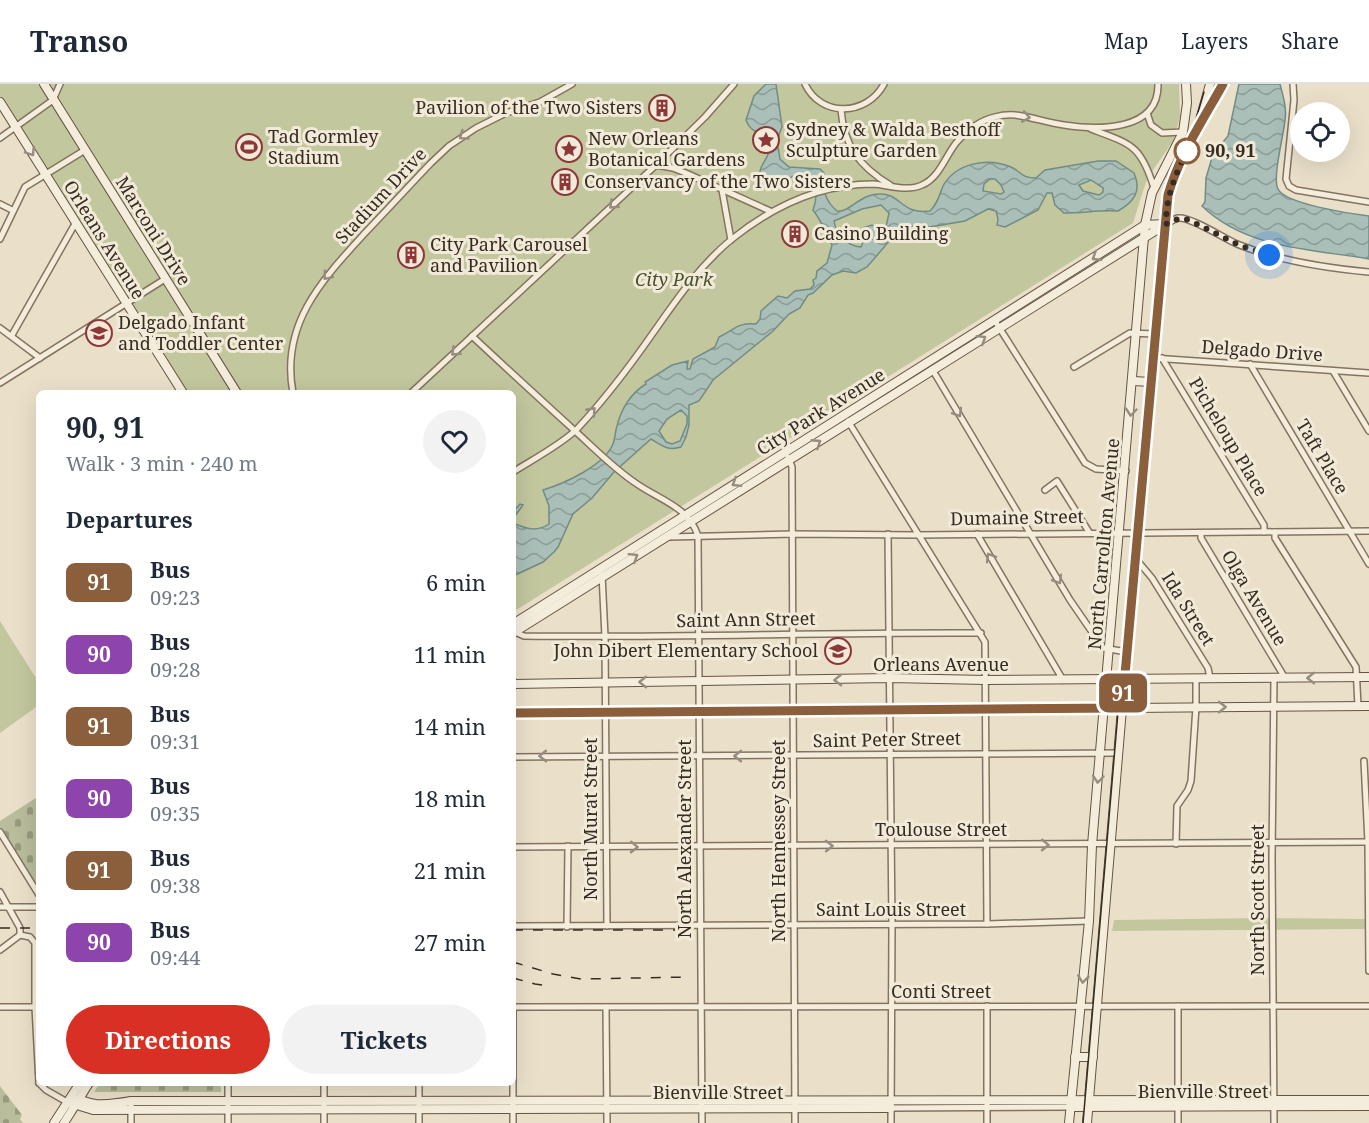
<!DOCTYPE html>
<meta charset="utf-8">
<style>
body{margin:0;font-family:"Noto Serif",serif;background:#f2f2f3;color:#1f2937;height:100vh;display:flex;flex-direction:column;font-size:22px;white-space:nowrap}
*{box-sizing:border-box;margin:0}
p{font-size:20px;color:#747a83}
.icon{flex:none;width:33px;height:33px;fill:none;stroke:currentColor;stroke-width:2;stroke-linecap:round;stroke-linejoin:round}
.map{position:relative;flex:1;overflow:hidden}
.drawer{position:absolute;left:36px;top:306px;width:480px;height:696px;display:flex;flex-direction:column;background:#fff;border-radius:9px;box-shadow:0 6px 24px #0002}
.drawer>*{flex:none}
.badge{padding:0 12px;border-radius:9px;font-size:21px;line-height:39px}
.tools{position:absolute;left:1290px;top:18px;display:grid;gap:12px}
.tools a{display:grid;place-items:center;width:60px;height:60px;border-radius:50%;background:#fff;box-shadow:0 6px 24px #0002;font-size:30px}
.you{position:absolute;width:30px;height:30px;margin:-15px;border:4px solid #fff;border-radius:50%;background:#1a73e8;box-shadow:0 0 0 9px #1a73e833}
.map>.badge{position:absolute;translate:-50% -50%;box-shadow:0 0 0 3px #fff}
h2{padding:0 30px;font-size:22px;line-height:54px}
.round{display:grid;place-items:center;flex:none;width:63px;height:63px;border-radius:32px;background:#f2f2f3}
.head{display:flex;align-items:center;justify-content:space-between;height:102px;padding:0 30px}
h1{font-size:28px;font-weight:700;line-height:45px}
.button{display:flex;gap:12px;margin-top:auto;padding:12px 30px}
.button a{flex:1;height:69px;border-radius:36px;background:#d93025;color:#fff;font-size:24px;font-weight:700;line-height:69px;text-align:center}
.button a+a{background:#f2f2f3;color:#1f2937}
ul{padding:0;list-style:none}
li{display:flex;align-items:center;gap:18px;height:72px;padding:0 30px}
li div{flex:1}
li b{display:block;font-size:22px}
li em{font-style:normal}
li .badge{min-width:66px;font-weight:700;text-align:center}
header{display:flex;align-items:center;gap:36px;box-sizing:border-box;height:84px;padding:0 30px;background:#fff;border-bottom:2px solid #e0e1e3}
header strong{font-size:28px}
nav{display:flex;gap:33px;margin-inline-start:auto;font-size:21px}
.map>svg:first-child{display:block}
.cemetery{fill:url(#cemetery-stones)}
.green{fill:#c3c79e}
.water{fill:url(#water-waves);stroke:#718c85;stroke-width:1.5;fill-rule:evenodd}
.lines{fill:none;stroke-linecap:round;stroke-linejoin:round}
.street-casing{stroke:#847360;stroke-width:8}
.secondary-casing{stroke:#665443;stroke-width:10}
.street{stroke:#f5eddc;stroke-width:5}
.secondary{stroke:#f5eddc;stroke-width:8}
.tram{stroke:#372c22;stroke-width:1.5}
.rail{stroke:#372c22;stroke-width:1.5;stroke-dasharray:10 10;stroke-linecap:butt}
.oneway{stroke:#968c7f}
.line-casing{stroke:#fff;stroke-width:14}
.line{stroke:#8b5e3c;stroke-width:9}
.walk{stroke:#372c22;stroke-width:6;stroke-dasharray:0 10.8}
.stop-dot{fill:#fff;stroke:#8b5e3c;stroke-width:3}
.labels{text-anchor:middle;stroke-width:6;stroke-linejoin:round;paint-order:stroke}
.poi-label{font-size:18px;fill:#372c22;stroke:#f2ead8;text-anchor:start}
.stop-label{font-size:18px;font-weight:bold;fill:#372c22;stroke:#f2ead8;text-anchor:start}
.street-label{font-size:18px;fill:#372c22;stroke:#f2ead8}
.park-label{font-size:18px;font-style:italic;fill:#48512b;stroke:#f2ead8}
</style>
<header>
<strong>Transo</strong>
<nav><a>Map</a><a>Layers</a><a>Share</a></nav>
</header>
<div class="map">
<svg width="1369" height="1039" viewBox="0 0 1369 1039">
<defs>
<pattern id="cemetery-stones" width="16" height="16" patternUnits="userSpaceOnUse" patternTransform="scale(1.5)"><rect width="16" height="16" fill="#babd9c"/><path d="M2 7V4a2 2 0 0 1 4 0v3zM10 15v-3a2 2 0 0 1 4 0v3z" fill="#989a7f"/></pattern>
<pattern id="water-waves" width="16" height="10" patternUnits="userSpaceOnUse" patternTransform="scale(1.5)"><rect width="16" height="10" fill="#aabfb8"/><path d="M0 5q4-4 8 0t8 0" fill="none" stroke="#8b9b95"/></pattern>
</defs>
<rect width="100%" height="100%" fill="#eae0ca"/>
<!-- cemetery -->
<g class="cemetery">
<path d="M 39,712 L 39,804 L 0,743 L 0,737 Z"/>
<path d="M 100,999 L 221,999 L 221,1008 L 94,1008 Z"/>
<path d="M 0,1002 L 22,1031 L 20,1035 L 23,1039 L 0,1039 Z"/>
</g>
<!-- green -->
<g class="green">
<path d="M 0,0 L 1179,0 L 1180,33 L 1173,57 L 1147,95 L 1133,139 L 513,528 L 513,309 L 187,309 L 0,18 Z"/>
<path d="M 0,537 L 39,599 L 39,621 L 0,649 Z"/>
<path d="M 1265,834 L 1369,835 L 1369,845 L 1112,847 L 1114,836 Z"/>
</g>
<!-- water -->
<g class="water">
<path d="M 766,0 L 776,0 L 782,43 L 777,56 L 780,75 L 789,83 L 820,85 L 824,89 C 823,105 824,116 837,127 C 849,129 860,110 879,110 C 901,109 901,131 930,127 C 938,119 939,112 943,102 C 956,79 987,73 1011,83 C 1022,88 1021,94 1036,94 L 1045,86 L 1098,77 L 1116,77 L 1134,89 C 1142,107 1134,118 1118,127 C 1099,126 1083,129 1064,129 L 1055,121 L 1052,109 L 1047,109 L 1038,126 L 1005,143 L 997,141 L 998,135 L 996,127 L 988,125 L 965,137 L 906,147 L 891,155 L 867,183 L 856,189 L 843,187 L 832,191 L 813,209 L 808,211 L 800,224 L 789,230 L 773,247 L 713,296 L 699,317 L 689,321 L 689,341 L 686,353 L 681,363 C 668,367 662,362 651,355 L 614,388 L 592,414 L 573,430 L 558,463 L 554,468 L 543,478 L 513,492 L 513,428 L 520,420 L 523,421 L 515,432 L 515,440 C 528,445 537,448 549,440 L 549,422 L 543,406 C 563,400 604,382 613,360 C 615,355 615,348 617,342 C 621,325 631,309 646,300 L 645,298 L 672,281 L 688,277 L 687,285 L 690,285 L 693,275 L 715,263 L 719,253 C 734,246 738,238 756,240 L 760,235 L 761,227 L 778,212 L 787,214 L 795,207 L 810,205 L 814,201 L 813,196 L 816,194 L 817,187 L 827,179 L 832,161 C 826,149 821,136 813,126 C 817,116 817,106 814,95 C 793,83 789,98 772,104 C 744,85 774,79 769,58 C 766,49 756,50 751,44 C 748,42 747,38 746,36 L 754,12 ZM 990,95 L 995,95 L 1001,101 L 1004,108 L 1001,110 L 983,107 L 984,100 ZM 1091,96 L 1103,104 L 1103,108 L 1099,111 L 1083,107 L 1079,101 ZM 881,121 L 889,129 L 886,143 L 880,147 L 872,141 L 863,144 L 863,158 L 861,163 C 847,162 836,150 834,137 L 862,125 ZM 681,326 L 687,332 L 687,340 L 680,357 L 672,360 L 666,358 L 659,347 L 667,335 Z"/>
<path d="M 1239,0 L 1280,0 C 1283,12 1287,24 1285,36 C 1284,50 1272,94 1278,105 C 1285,120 1352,130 1369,132 L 1369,175 C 1312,165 1246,165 1202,122 L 1205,118 L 1206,94 L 1213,70 L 1228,52 Z"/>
</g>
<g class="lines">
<defs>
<g id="street">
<path d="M 805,0 C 821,34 867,32 884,0"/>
<path d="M 1293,0 L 1294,16 L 1286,95 L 1289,102 L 1296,106 L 1369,118"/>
<path d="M 841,26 C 844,62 859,82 890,101"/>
<path d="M 1147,29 L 1151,41 L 1162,49 L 1183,48"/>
<path d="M 1091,45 C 1131,60 1141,61 1154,104"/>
<path d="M 0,54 L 53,16 L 60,0"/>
<path d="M 656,81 L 673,84 L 688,90 L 770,127"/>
<path d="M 722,106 L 731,156"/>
<path d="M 0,120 L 12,126"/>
<path d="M 1166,140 C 1170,138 1174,135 1178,134 C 1190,132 1225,155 1237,160 C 1279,177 1325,184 1369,188"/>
<path d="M 0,155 L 25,103 L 85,66"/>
<path d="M 995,237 L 1085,379 L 1096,385 L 1126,387"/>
<path d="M 0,244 L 40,274"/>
<path d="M 12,251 L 76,138"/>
<path d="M 472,252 C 506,284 540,315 574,346 C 594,364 614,385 637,400 C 660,416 689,423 698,452 L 702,1039"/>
<path d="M 1153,274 L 1369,289"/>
<path d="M 1162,274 L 1264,441 L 1264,448"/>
<path d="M 1250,280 L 1369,480"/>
<path d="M 1074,283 L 1130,249 L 1155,250"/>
<path d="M 932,285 L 1070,516 L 1103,564 L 1127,568"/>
<path d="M 1333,287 L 1369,347"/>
<path d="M 0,299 L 165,195"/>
<path d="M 293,309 C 280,240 322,196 365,149 C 387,126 409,102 431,79 L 449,62 L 476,44 L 506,29 L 540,18 L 572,0"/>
<path d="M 411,309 L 656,81 L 705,33 L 734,0"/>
<path d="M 848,337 L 985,558 L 987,840"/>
<path d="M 788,373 L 792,383 L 795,1039"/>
<path d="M 513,388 C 532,376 562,360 577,345 C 605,315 630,282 653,249 C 677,215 700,181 732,155 C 772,123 820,100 873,100 C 889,101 907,108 922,101 C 939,94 945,73 956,59 C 961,53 969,46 976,41 C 987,34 1002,30 1015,31 C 1032,33 1048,39 1064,41 C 1097,46 1159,48 1158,0"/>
<path d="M 1045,406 L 1057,397 L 1089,448"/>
<path d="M 1275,448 L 1275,454 L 1356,583 L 1358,622"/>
<path d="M 1201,449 L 1201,454 L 1285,594"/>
<path d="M 888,450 L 892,841 L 891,1039"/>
<path d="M 977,450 L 1063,596"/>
<path d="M 669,453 L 793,450 L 918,451 L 1369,447"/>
<path d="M 1136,475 L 1152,494 L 1208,584 L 1210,594"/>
<path d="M 602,490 L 605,553 L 607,842"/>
<path d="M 513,547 L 524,552 C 676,554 829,548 981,549"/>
<path d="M 513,673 L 1118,669"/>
<path d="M 1364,677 L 1368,758 L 1369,887"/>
<path d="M 0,748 L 39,811"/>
<path d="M 1176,760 L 1177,722 L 1188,706 L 1191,697 L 1196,623 L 1196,594"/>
<path d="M 513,763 L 1369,758"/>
<path d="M 0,808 L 20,844 L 20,851"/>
<path d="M 0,823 L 39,823"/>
<path d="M 513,842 L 987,840 L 1089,837"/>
<path d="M 567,843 L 568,762"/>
<path d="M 0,866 L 20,851 L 30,853 L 35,859 L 35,923 L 39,999"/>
<path d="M 0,923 L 39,923"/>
<path d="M 513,923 L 1369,922"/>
<path d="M 606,923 L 607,1039"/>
<path d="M 39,999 L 46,1006 L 67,1018"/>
<path d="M 228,999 L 228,1039"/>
<path d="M 324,999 L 324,1039"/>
<path d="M 131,1017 L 131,1039"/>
<path d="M 891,1024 L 1070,1023"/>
<path d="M 419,1039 L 419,999"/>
<path d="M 513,1039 L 513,923"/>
<path d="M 987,1039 L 987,922"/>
<path d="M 1178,1039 L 1178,922"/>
<path d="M 1274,1039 L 1272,774 L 1274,594"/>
</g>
<g id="secondary">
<path d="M 44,0 L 237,309"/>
<path d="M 0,18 L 183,309"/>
<path d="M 1207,26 L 1223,0"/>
<path d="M 1133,297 L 1151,298"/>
<path d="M 513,540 L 1145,141 L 1164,140"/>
<path d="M 513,549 L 1166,140"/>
<path d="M 513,600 L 890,594 L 986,596 L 1369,593"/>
<path d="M 513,629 L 1369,622"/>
<path d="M 1075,973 L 1093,973"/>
<path d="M 67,1018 C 82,1013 82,1018 96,1020 C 108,1021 120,1019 131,1017 L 1369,1016"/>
<path d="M 67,1018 L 93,1026 L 891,1024"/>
<path d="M 1070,1023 L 1369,1022"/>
<path d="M 54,1039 L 80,999"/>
<path d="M 64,1039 L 89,999"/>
<path d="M 1069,1039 L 1089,837 L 1092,761 L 1145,141 L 1152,109 L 1183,48 L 1187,19 L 1186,0"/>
<path d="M 1087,1039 L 1128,554 L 1166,125 L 1172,96 L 1196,51 L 1210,0"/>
</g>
</defs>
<!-- street casing -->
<use href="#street" class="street-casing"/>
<!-- secondary casing -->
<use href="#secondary" class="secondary-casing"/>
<!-- street -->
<use href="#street" class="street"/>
<!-- secondary -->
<use href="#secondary" class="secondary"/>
<!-- tram -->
<path class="tram" d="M 1083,1039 L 1162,112 L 1168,91 L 1193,45 L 1204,8"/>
<!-- rail -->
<g class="rail">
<path d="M 0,844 L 39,844"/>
<path d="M 513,846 L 687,846"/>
<path d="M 513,878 L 553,890 L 581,895 L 688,893"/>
<path d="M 513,894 L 535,900 L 549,902"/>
</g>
</g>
<!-- one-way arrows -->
<defs><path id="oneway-chevron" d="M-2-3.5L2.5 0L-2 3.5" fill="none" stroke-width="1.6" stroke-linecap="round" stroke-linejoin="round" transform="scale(1.5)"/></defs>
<g class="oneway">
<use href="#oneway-chevron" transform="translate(1026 33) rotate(10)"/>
<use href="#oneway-chevron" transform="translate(463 52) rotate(145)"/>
<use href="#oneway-chevron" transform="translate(31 68) rotate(57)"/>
<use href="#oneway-chevron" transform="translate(613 121) rotate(137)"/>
<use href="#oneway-chevron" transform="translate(1096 173) rotate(148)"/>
<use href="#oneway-chevron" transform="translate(327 192) rotate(130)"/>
<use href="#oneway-chevron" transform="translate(982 255) rotate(-32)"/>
<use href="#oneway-chevron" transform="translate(455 268) rotate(137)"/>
<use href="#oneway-chevron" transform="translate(592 327) rotate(-48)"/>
<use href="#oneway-chevron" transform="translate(1131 328) rotate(95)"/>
<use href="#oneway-chevron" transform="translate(958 329) rotate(59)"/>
<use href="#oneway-chevron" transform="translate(817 359) rotate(-33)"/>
<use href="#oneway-chevron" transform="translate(736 399) rotate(148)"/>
<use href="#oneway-chevron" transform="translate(634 473) rotate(-32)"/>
<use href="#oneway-chevron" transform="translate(990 473) rotate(-121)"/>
<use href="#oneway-chevron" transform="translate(1058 496) rotate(59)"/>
<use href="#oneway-chevron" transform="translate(1311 594) rotate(180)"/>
<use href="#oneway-chevron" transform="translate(838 596) rotate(179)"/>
<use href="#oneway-chevron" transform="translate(643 598) rotate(-180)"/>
<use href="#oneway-chevron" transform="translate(1222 623)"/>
<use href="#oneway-chevron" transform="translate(543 672) rotate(179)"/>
<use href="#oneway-chevron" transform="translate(738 672) rotate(180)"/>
<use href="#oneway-chevron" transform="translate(1098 695) rotate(95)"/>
<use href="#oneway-chevron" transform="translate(1045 761) rotate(1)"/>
<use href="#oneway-chevron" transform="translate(829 762) rotate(-1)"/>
<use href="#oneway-chevron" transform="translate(634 763) rotate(1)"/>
<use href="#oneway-chevron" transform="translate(1083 895) rotate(96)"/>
</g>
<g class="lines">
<defs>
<path id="line" d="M 513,629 L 1122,624 L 1168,111 C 1179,72 1203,36 1223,0"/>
</defs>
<!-- line casing -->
<use href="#line" class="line-casing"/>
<!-- line -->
<use href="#line" class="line"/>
<!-- walk -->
<path class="walk" d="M 1187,67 L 1189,63 C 1176,89 1166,111 1166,140 L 1180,134 L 1189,136 L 1239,161 L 1269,171"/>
</g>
<!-- icons -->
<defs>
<symbol id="building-ring" viewBox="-11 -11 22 22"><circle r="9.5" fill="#f2ead8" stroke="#8d3739" stroke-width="1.5"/><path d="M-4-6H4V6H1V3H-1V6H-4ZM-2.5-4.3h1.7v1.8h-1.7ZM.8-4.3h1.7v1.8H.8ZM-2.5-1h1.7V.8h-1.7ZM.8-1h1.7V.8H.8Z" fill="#8d3739"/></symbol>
<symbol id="sight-ring" viewBox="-11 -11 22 22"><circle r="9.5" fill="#f2ead8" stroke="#8d3739" stroke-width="1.5"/><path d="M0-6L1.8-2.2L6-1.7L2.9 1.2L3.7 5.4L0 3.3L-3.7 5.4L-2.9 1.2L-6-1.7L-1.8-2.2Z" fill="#8d3739"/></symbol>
<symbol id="stadium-ring" viewBox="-11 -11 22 22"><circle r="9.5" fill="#f2ead8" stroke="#8d3739" stroke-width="1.5"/><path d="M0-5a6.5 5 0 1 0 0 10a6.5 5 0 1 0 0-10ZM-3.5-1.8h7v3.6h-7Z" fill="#8d3739"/></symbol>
<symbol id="school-ring" viewBox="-11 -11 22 22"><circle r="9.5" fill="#f2ead8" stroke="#8d3739" stroke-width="1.5"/><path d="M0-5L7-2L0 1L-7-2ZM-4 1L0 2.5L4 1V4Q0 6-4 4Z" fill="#8d3739"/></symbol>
</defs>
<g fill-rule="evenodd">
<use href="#building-ring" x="647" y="9" width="30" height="30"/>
<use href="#sight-ring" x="751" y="41" width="30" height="30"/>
<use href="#stadium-ring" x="234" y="48" width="30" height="30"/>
<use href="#sight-ring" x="554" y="50" width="30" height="30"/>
<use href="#building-ring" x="550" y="83" width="30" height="30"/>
<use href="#building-ring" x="780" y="135" width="30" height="30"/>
<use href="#building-ring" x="396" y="156" width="30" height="30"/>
<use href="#school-ring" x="84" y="234" width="30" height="30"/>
<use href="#school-ring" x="823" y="552" width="30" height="30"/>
</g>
<!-- markers -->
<circle class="stop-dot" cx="1187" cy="67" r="12"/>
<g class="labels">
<!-- poi labels -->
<g class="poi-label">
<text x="642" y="30" text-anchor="end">Pavilion of the Two Sisters</text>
<text x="786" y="52">Sydney &amp; Walda Besthoff<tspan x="786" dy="21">Sculpture Garden</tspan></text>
<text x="268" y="59">Tad Gormley<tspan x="268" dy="21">Stadium</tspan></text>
<text x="588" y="61">New Orleans<tspan x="588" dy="21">Botanical Gardens</tspan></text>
<text x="584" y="104">Conservancy of the Two Sisters</text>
<text x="814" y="156">Casino Building</text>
<text x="430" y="167">City Park Carousel<tspan x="430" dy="21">and Pavilion</tspan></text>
<text x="118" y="245">Delgado Infant<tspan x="118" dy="21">and Toddler Center</tspan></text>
<text x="818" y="573" text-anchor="end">John Dibert Elementary School</text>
</g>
<!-- stop labels -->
<g class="stop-label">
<text x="1205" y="73">90, 91</text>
</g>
<!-- street labels -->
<g class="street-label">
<text transform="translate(381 112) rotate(-47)" y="6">Stadium Drive</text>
<text transform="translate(153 147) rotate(58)" y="6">Marconi Drive</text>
<text transform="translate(104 156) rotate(58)" y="6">Orleans Avenue</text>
<text transform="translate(1262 267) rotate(4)" y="6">Delgado Drive</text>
<text transform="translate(821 328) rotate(-32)" y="6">City Park Avenue</text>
<text transform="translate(1228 353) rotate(59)" y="6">Picheloup Place</text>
<text transform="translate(1322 373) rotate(59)" y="6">Taft Place</text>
<text transform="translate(1017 434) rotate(-1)" y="6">Dumaine Street</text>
<text transform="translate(1104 460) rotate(-85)" y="6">North Carrollton Avenue</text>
<text transform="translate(1254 514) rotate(59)" y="6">Olga Avenue</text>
<text transform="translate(1188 525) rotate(58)" y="6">Ida Street</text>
<text transform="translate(746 536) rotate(-1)" y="6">Saint Ann Street</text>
<text x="941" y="587">Orleans Avenue</text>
<text transform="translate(887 656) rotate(-1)" y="6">Saint Peter Street</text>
<text transform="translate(591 735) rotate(-90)" y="6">North Murat Street</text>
<text x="941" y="752">Toulouse Street</text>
<text transform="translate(685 755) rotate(-90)" y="6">North Alexander Street</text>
<text transform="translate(779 757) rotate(-90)" y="6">North Hennessey Street</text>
<text transform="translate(1258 816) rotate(-90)" y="6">North Scott Street</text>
<text x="891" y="832">Saint Louis Street</text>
<text x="941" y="914">Conti Street</text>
<text x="1203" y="1014">Bienville Street</text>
<text x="718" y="1015">Bienville Street</text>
</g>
<!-- park labels -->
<g class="park-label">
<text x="674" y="202">City Park</text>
</g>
</g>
</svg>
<div class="tools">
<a><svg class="icon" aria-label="locate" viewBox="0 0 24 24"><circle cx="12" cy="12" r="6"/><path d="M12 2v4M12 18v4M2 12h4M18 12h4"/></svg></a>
</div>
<div class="you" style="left:1269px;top:171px"></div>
<b class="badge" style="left:1123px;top:609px;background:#8b5e3c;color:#fff">91</b>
<section class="drawer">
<div class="head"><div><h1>90, 91</h1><p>Walk · 3 min · 240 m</p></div><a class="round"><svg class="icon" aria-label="heart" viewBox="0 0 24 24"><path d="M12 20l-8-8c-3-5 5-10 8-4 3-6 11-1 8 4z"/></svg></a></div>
<h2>Departures</h2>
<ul>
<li><span class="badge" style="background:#8b5e3c;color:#fff">91</span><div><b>Bus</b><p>09:23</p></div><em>6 min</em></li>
<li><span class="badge" style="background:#8e44ad;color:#fff">90</span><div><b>Bus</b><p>09:28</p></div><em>11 min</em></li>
<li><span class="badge" style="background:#8b5e3c;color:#fff">91</span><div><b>Bus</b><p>09:31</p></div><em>14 min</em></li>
<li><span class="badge" style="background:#8e44ad;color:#fff">90</span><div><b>Bus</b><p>09:35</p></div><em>18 min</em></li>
<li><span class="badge" style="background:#8b5e3c;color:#fff">91</span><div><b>Bus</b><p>09:38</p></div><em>21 min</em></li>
<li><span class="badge" style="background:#8e44ad;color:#fff">90</span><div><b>Bus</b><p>09:44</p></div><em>27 min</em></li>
</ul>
<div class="button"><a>Directions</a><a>Tickets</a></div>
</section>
</div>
